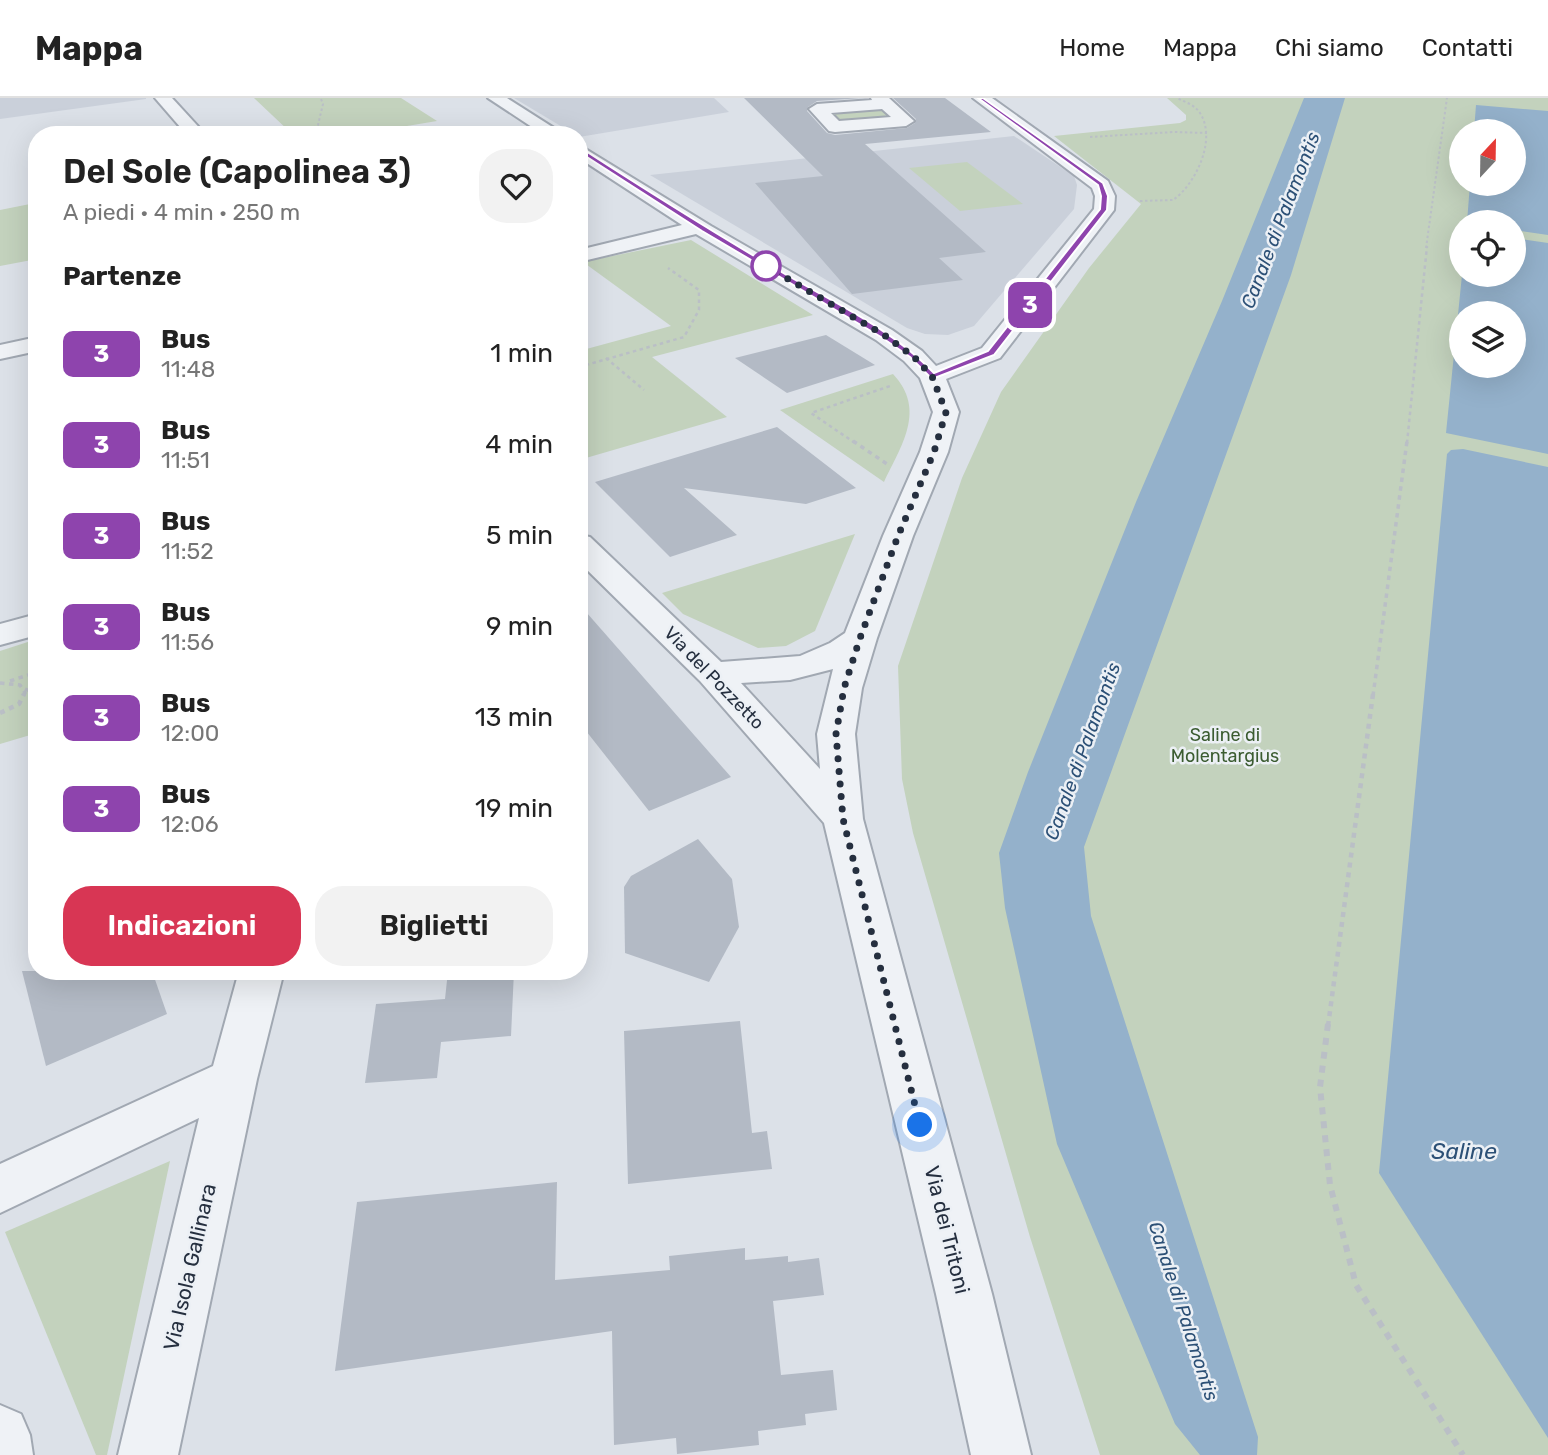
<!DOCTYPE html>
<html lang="it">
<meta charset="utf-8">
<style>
body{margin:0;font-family:Rubik,sans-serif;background:#f2f2f2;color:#222;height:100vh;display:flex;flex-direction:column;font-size:26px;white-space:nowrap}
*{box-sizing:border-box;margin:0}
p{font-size:23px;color:#767676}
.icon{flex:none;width:38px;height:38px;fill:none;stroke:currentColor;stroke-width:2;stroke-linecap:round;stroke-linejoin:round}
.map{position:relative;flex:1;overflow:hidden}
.sheet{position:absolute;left:28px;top:28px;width:560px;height:854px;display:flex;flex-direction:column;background:#fff;border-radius:28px;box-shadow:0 7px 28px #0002}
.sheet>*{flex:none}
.badge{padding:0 14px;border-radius:10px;font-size:24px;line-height:46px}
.needle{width:46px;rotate:22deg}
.fabs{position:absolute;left:1449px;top:21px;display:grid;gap:14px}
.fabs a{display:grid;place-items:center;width:77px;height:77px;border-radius:50%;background:#fff;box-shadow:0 7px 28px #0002;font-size:35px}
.you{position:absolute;width:35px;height:35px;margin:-18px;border:5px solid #fff;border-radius:50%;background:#1a73e8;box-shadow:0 0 0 10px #1a73e833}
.map>.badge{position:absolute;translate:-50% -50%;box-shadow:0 0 0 4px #fff}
h2{padding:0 35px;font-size:26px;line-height:63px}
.round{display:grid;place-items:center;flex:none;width:74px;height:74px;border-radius:28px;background:#f2f2f2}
.headline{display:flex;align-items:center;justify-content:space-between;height:119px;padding:0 35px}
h1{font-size:33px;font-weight:600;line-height:52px}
.cta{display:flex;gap:14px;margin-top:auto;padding:14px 35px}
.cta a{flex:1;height:80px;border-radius:28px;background:#d83654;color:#fff;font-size:28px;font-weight:600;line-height:80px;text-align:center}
.cta a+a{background:#f2f2f2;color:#222}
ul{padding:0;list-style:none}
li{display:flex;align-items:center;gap:21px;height:91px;padding:0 35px}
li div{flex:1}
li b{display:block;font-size:26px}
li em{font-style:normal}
li .badge{min-width:77px;font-weight:700;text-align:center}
header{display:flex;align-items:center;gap:42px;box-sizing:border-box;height:98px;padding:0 35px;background:#fff;border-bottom:2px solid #e0e0e0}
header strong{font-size:33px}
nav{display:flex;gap:38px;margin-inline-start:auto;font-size:24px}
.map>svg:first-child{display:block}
.built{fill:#cad0da}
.green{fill:#c3d2bd;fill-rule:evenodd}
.water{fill:#94b1cb;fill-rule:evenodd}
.building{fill:#b3bac5}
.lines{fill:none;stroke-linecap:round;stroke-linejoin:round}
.street-casing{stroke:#a1a8b2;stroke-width:4}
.path-far4{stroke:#babfc6;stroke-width:2;stroke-dasharray:2.5 2.5;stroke-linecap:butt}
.path-far3{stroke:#babfc6;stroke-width:2.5;stroke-dasharray:3.5 3.5;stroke-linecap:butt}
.path-far2{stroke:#babfc6;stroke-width:3.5;stroke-dasharray:4.5 4.5;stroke-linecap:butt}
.path-far1{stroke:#babfc6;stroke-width:4.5;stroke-dasharray:5 5;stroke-linecap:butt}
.path{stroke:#babfc6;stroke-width:6;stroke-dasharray:7 7;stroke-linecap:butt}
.street{fill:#eff2f6;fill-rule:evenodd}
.line{fill:#8e44ad;stroke:#fff;stroke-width:2}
.walk{stroke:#252f3f;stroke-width:7;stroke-dasharray:0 12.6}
.stop-dot{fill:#fff;stroke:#8e44ad;stroke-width:3.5}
.labels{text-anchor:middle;stroke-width:5;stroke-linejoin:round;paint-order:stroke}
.street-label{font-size:18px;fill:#252f3f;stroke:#ecf0f5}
.park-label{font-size:18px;fill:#3b5c31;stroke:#ecf0f5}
.water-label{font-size:19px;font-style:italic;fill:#2c5076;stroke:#ecf0f5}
.near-street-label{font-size:21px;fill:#252f3f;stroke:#ecf0f5}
.near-water-label{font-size:23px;font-style:italic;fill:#2c5076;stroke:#ecf0f5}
</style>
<header>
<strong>Mappa</strong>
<nav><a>Home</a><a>Mappa</a><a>Chi siamo</a><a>Contatti</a></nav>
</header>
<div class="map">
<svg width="1548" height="1357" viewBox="0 0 1548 1357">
<rect width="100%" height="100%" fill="#dce1e8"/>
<!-- built -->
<g class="built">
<path d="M 0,0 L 146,0 L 146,1 L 0,21 Z"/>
<path d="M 514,0 L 714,0 L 729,14 L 579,39 Z"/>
<path d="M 1014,38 L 1074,78 L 1077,87 L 1074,111 L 974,228 L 948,237 L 925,236 L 907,230 L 650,77 Z"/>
</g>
<!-- green -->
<g class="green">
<path d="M 254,0 L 401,0 L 437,23 L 353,37 L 280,37 L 290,34 Z"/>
<path d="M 1167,0 L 1548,0 L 1548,1357 L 1100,1357 L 1030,1139 L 913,735 L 902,681 L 898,568 L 962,380 L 1001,294 L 1089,170 L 1141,106 L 1054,38 L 1180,25 L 1186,22 L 1186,17 ZM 1461,33 L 1514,33 L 1514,86 L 1461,86 ZM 1461,124 L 1514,124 L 1514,177 L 1461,177 ZM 1461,215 L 1514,215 L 1514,268 L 1461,268 Z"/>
<path d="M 881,7 L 898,22 L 839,27 L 823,12 Z"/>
<path d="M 967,64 L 1023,106 L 960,113 L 909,70 Z"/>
<path d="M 30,106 L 37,114 L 37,161 L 0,168 L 0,112 Z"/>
<path d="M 691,142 L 813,217 L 652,259 L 727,319 L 579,362 L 579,253 L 671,228 L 583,164 Z"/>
<path d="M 893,276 C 927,312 901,348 884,384 L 780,312 Z"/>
<path d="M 855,436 L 815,533 L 786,548 L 758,550 L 683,516 L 662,495 Z"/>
<path d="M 37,541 L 37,635 L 0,646 L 0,553 Z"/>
<path d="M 170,1063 L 107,1357 L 96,1357 L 5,1134 Z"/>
</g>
<!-- water -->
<g class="water">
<path d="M 1304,0 L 1345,0 L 1291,177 L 1084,749 L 1091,818 L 1258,1339 L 1257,1357 L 1200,1357 L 1175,1326 L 1057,1046 L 1005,810 L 999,755 L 1028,674 L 1136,404 L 1222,203 Z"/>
<path d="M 1476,7 L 1548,13 L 1548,137 L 1514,132 L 1514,124 L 1467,124 L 1470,86 L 1514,86 L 1514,33 L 1474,33 Z"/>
<path d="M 1514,140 L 1548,145 L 1548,356 L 1446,335 L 1462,177 L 1514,177 ZM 1461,215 L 1514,215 L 1514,268 L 1461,268 Z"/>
<path d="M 1463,351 L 1548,369 L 1548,1340 L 1379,1075 L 1447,356 L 1451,352 Z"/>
</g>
<!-- building -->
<g class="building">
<path d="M 744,0 L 863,0 L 817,3 L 808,9 L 807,13 L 827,35 L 835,37 L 907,30 L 915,25 L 916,21 L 893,0 L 945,0 L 991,34 L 865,46 L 986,154 L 939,160 L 963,182 L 852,196 L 755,85 L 823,78 Z"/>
<path d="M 826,237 L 875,267 L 787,295 L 735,260 Z"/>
<path d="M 777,329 L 856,390 L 806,406 L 684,390 L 737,437 L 670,459 L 595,384 Z"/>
<path d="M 579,506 L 731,679 L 649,713 L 579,624 Z"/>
<path d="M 698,741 L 732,781 L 739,829 L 709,884 L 625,855 L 624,789 L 631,778 Z"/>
<path d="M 22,873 L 152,873 L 167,916 L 46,968 Z"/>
<path d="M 448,873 L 514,873 L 511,938 L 441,944 L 437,980 L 365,985 L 376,906 L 445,901 Z"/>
<path d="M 740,923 L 752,1035 L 767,1033 L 772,1071 L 628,1086 L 624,933 Z"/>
<path d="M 557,1084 L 555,1182 L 670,1172 L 669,1158 L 745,1150 L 745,1162 L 788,1158 L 788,1164 L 819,1160 L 824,1197 L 773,1203 L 781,1277 L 833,1272 L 837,1312 L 805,1316 L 806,1327 L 758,1333 L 759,1347 L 677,1356 L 676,1340 L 614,1347 L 612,1233 L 335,1273 L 357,1104 Z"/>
</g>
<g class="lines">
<defs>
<g id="street">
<path d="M 155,0 L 172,0 L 206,37 L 187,37 Z"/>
<path d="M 488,0 L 507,0 L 565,37 L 544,37 Z"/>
<path d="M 871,0 L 889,0 L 914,23 L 906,28 L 835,34 L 829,33 L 809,11 L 817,6 L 872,2 ZM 882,11 L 891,19 L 839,23 L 831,15 Z"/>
<path d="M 973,0 L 992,0 L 1108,83 L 1115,98 L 1114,112 L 1000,260 L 946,281 L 959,314 L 948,354 L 913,438 L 877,540 L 862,590 L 855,636 L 863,721 L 992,1196 L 1031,1357 L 971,1357 L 936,1196 L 824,725 L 700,583 L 579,464 L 579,437 L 590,439 L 721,564 L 800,558 L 830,545 L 845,535 L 883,438 L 920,354 L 933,314 L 920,280 L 904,263 L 876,242 L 696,136 L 579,164 L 579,152 L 682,127 L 579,60 L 579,47 L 711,128 L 892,232 L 922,253 L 936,268 L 982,250 L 1094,111 L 1095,98 L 1092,90 ZM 833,571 L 817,636 L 820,671 L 741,585 L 790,582 Z"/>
<path d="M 37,239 L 37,253 L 0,261 L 0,247 Z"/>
<path d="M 37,516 L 37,537 L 0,547 L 0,526 Z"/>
<path d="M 239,873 L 284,873 L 257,981 L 178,1357 L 118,1357 L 199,1020 L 0,1115 L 0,1066 L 213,968 Z"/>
<path d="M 0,1307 L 21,1316 L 30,1337 L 33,1357 L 0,1357 Z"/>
</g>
</defs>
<!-- street casing -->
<use href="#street" class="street-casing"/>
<!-- path-far4 -->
<g class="path-far4">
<path d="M 300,37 L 318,27 L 323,6 L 321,1"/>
<path d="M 1090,39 L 1174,34 L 1207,35"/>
<path d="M 1140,103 L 1173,102 C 1196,86 1217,41 1200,15 C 1195,7 1185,4 1177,0"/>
<path d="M 1426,150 L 1447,0"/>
</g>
<!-- path-far3 -->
<g class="path-far3">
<path d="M 606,260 L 644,292"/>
<path d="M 579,269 L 684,239 L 699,212 L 699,192 L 668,170"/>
<path d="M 855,345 L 811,315 L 893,287"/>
<path d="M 1407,345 L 1427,148"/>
</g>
<!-- path-far2 -->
<g class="path-far2">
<path d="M 853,343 L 887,366"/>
<path d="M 10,583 L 37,574"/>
<path d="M 0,585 L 20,587 L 25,595 L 23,598"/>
<path d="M 25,591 L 37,596"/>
<path d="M 1373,598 L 1407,343"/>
</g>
<!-- path-far1 -->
<g class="path-far1">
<path d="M 0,615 L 19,606 L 24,596"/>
<path d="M 1328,928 L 1373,596"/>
</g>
<!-- path -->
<path class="path" d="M 1328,926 L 1320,989 L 1330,1087 L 1356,1187 L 1463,1357"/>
<!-- street -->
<use href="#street" class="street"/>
</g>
<!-- line -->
<path class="line" d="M 978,0 L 983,0 L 1103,85 L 1108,98 L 1107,112 L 994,257 L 932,281 L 910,259 L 881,239 L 702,133 L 576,52 L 581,50 C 646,92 711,133 778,172 C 831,203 891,230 934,275 L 988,253 L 1100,111 L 1101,98 L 1098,87 Z"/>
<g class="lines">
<!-- walk -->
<path class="walk" d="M 766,168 L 884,237 L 913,258 L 932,278 L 946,314 L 934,354 L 898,438 L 860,540 L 844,590 L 836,636 L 843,721 L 920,1027"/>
</g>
<!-- markers -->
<circle class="stop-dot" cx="766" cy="168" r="14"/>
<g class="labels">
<!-- street labels -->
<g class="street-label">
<text transform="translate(714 580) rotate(46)" y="6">Via del Pozzetto</text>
</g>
<!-- park labels -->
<g class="park-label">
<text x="1225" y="643">Saline di<tspan x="1225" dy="21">Molentargius</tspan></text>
</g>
<!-- water labels -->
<g class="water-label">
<text transform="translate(1280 122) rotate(-69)" y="7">Canale di Palamontis</text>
<text transform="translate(1082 653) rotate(-70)" y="7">Canale di Palamontis</text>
<text transform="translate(1184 1213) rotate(72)" y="7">Canale di Palamontis</text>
</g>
<!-- near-street labels -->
<g class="near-street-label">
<text transform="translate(947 1132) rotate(76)" y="7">Via dei Tritoni</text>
<text transform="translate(190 1169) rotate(-77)" y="7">Via Isola Gallinara</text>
</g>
<!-- near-water labels -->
<g class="near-water-label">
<text x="1464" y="1061">Saline</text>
</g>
</g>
</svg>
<div class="fabs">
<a><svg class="needle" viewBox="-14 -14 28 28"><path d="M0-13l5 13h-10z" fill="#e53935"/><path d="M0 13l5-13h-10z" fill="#767676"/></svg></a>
<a><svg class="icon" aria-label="locate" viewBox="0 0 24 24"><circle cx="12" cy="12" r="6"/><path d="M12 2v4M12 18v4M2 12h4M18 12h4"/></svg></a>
<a><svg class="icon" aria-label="layers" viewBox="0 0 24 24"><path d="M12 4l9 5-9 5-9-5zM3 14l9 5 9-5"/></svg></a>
</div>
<div class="you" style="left:920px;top:1027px"></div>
<b class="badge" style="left:1030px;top:207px;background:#8e44ad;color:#fff">3</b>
<section class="sheet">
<div class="headline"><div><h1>Del Sole (Capolinea 3)</h1><p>A piedi · 4 min · 250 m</p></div><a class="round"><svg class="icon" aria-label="heart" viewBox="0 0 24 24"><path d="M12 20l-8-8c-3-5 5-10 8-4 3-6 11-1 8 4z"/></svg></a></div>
<h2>Partenze</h2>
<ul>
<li><span class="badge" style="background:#8e44ad;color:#fff">3</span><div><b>Bus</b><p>11:48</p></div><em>1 min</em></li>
<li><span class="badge" style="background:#8e44ad;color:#fff">3</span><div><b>Bus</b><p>11:51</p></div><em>4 min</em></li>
<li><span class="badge" style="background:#8e44ad;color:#fff">3</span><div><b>Bus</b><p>11:52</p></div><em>5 min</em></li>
<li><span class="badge" style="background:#8e44ad;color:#fff">3</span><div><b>Bus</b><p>11:56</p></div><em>9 min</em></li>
<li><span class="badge" style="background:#8e44ad;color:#fff">3</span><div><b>Bus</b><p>12:00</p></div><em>13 min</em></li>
<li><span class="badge" style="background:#8e44ad;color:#fff">3</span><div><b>Bus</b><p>12:06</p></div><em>19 min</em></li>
</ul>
<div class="cta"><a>Indicazioni</a><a>Biglietti</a></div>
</section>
</div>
